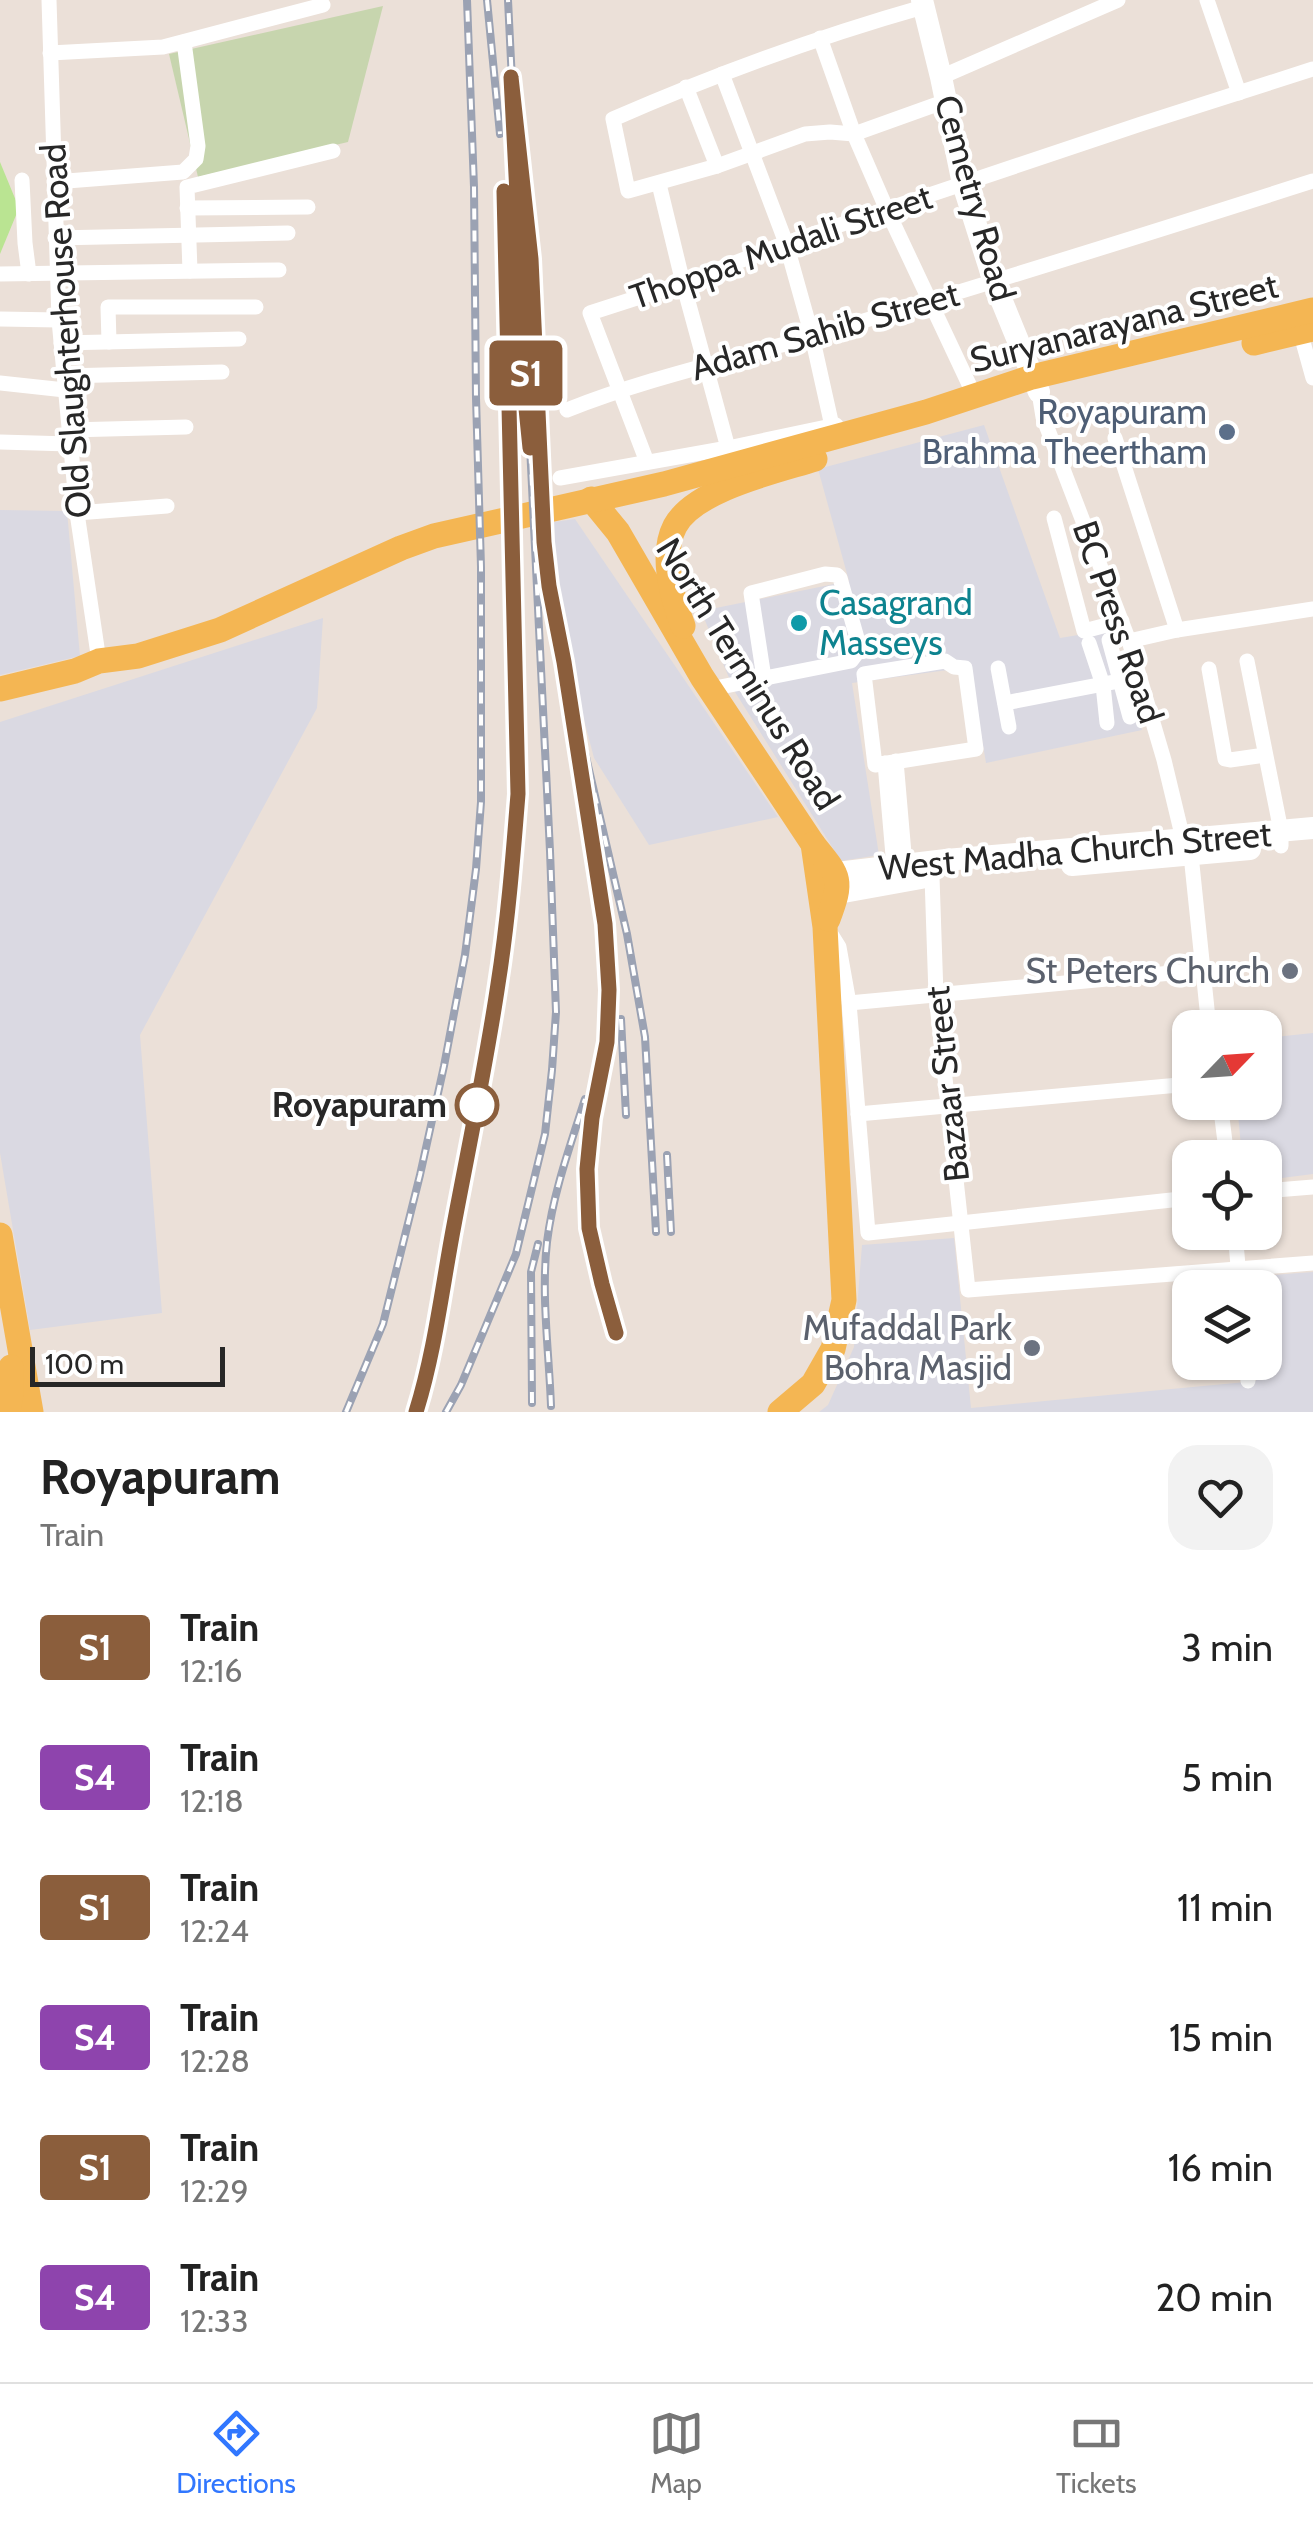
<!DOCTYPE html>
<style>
body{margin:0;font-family:Cabin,sans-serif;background:#f2f2f2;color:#222;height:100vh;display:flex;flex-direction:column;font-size:38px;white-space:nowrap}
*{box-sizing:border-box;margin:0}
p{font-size:32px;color:#767676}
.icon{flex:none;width:55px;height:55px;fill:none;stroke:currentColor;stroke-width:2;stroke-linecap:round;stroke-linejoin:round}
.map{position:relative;height:1412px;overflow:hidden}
.panel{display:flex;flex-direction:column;background:#fff;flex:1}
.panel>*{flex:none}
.badge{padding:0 20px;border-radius:8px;font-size:35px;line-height:65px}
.needle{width:65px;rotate:65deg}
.fabs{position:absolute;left:1172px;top:1010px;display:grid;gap:20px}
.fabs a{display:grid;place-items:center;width:110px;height:110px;border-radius:20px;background:#fff;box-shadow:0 2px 8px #0004;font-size:50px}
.scale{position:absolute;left:30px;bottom:25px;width:195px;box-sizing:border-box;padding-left:10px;border:5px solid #272727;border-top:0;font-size:28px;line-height:35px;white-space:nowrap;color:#272727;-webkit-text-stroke:8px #fff;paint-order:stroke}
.map>.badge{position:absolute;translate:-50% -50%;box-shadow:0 0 0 5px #fff}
.round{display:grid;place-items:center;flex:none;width:105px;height:105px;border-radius:30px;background:#f2f2f2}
.summary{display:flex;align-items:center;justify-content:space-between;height:170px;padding:0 40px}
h1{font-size:48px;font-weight:700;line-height:75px}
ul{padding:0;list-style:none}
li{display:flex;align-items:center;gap:30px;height:130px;padding:0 40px}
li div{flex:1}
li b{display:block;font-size:38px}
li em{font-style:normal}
li .badge{min-width:110px;font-weight:700;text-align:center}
.dock{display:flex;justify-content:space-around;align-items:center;height:140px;border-top:2px solid #e0e0e0;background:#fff;font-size:28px;color:#767676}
.dock a{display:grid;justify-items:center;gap:5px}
.dock .on{color:#3177ff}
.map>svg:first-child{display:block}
.industrial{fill:#dad9e2}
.green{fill:#bae492}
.cemetery{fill:#c7d5ae}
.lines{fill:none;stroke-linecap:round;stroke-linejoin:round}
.street{stroke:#fff;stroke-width:15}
.secondary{stroke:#fff;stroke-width:22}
.primary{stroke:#f4b653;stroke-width:25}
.rail-casing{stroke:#9ba2b3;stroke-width:8}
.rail{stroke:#fff;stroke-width:4;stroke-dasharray:11;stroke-linecap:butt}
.line-casing{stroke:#fff;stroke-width:22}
.line{stroke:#8b5e3c;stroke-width:15}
.service-dot{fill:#5c6f8a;stroke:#fff;stroke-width:4}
.culture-dot{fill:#0f9aa8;stroke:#fff;stroke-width:4}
.worship-dot{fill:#6b7280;stroke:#fff;stroke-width:4}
.stop-dot{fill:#fff;stroke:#8b5e3c;stroke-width:5}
.labels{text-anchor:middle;stroke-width:8;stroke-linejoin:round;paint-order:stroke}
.street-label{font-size:35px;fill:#272727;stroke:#fff}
.service-label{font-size:35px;fill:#4e5e75;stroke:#fff;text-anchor:end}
.culture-label{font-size:35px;fill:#0d838f;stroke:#fff;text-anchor:start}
.worship-label{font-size:35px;fill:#5b616d;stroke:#fff;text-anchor:end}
.stop-label{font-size:35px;font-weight:bold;fill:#272727;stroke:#fff;text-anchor:end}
</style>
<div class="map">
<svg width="1313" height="1412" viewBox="0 0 1313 1412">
<rect width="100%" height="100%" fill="#ebe0d8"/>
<!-- industrial -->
<g class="industrial">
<path d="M 984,425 L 1060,638 L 1108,630 L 1142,730 L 986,763 L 970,667 L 852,683 L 879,855 L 841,861 L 735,692 L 701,611 L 849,581 L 818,469 Z"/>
<path d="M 0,510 L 67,511 L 80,656 L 0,675 Z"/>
<path d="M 575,519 L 778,817 L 649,845 L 594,758 L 578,697 L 565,634 L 555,560 L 554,522 Z"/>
<path d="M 323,618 L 317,708 L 140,1035 L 162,1313 L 30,1330 L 0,1153 L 0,722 Z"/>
<path d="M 1313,1033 L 1313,1174 L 1265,1180 L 1265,1158 L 1242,1157 L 1237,1103 L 1265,1102 L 1265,1038 Z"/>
<path d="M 954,1238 L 971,1408 L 1256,1381 L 1255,1363 L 1265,1362 L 1265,1288 L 1250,1287 L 1249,1277 L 1313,1272 L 1313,1412 L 819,1412 L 828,1405 L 854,1347 L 862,1245 Z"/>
</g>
<!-- green -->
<path class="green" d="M 0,162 L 19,208 L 0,254 Z"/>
<!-- cemetery -->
<path class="cemetery" d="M 383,6 L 348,142 L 198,177 L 169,54 Z"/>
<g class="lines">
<!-- street -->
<g class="street">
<path d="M 49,0 L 59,320 L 77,513 L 99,661"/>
<path d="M 1207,0 L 1239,93"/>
<path d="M 923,7 C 817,37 714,75 613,119 L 628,191 L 717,166 L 805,134 L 830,132 L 854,134 L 946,101"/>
<path d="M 820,38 L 854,134 L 887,210 L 975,397"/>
<path d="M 50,53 L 163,47 L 323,5"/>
<path d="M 722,74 L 786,243 L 812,336 L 832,426"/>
<path d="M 941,77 L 1118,0"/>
<path d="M 686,87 L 717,166"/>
<path d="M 22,180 L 25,243 L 29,274"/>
<path d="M 54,182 L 183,172 L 196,159 L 198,146 L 184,42"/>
<path d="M 659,184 L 683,283 L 728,448"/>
<path d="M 187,208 L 308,207"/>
<path d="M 55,238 L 288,233"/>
<path d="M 190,271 L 187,187 L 333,151"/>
<path d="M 0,274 L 279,270"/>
<path d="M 0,319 L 59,320"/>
<path d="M 1298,324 L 1313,378"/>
<path d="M 109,342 L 108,307 L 256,307"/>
<path d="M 61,343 L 239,339"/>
<path d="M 64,376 L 222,372"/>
<path d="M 0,383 L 65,390"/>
<path d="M 1039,392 L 1043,417 L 1129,641 L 1164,760 L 1183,839 L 1191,855 L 1209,1028"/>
<path d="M 567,410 C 647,378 731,360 813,336 C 981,286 1147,234 1313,181"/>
<path d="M 69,430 L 186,427"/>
<path d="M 1115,438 L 1177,630"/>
<path d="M 0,442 L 70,444"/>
<path d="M 647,462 L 590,313 L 683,283 L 786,243 L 1141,124 L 1313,69"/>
<path d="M 560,478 L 728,448 L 836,425"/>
<path d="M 77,513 L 167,506"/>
<path d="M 1054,518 L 1084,631 L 1122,621"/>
<path d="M 1109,640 L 1130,717"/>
<path d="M 1129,641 L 1177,630 L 1313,609"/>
<path d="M 1089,643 L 1103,685 L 1107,723"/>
<path d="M 945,661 L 954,667 L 965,668 L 976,749 L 875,765 L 864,674 Z"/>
<path d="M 1247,661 L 1281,831 L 1281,846"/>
<path d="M 998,668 L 1009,727"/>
<path d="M 1209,669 L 1225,759 L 1230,760 L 1265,755"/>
<path d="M 710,689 L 851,661 L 857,653 L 857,638 L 840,578 L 837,575 L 825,574 L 751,593 L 764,678"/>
<path d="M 1005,703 L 1140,677"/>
<path d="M 896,761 L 905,865"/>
<path d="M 885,763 L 894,867"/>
<path d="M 932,877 L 936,995 L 968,1290 L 1313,1263"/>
<path d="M 829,931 L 839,947 L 849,1003 L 868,1233 L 1190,1198"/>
<path d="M 849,1003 L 1204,970"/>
<path d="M 1220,1102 L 1227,1158"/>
<path d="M 858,1114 L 1190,1084"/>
<path d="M 1265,1191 L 1313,1187"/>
<path d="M 1235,1232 L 1240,1288"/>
<path d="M 1247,1362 L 1248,1381"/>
</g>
<!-- secondary -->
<g class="secondary">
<path d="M 922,0 L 941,77 L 963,184 L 994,282 L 1039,392"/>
<path d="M 1072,865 L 1250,849"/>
<path d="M 837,873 L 946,860 L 1313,828"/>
<path d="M 838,893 L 921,878"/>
</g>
<!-- primary -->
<g class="primary">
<path d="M 1254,343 L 1313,329"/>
<path d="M 591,499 L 618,532 L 702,677 L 813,844 L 825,927 L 844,1300 L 833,1349 L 813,1384 L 780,1412"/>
<path d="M 683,626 C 672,597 660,555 675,526 C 695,489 777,471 815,459"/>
<path d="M 0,689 L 75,671 L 99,661 L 138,656 L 220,630 L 401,548 L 434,536 L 664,484 L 926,412 L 1032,377 L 1313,310"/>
<path d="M 813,844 C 840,877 843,879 828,919"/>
<path d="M 0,1235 L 31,1412"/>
<path d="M 8,1412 L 11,1394 L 11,1367"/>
</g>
<defs>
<g id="rail">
<path d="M 487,0 L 500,134"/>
<path d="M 548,578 L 564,662 L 627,934 L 645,1037 L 656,1232"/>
<path d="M 596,859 C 605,919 615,983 607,1044 C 598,1107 581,1163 589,1228 C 594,1264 606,1299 616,1333"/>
<path d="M 621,1019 L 626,1115"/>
<path d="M 667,1155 L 671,1232"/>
<path d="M 532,1403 L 531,1272 L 538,1244"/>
<path d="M 551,1406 C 549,1352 541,1295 547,1242 C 553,1193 570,1146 585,1099"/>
<path d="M 346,1412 L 383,1324 L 420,1175 L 444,1066 L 465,955 L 476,869 L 481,802 L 481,567 L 476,398 L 474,187 L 467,0"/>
<path d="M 416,1412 C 435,1351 442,1288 454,1225 C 468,1144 486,1065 498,984 C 508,921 513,857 518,794 L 505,230"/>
<path d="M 446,1412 L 461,1385 L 516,1254 L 545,1134 L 552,1070 L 556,1012 L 550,851 L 508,0"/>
</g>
</defs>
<!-- rail casing -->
<use href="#rail" class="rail-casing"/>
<!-- rail -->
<use href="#rail" class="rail"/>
</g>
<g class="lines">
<defs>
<path id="line" d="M 416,1412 C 435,1351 442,1288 454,1225 C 469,1145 486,1065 498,984 C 508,921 513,857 518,794 L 504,191 L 530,448 L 511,77 L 531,259 L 544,542 L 549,586 L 564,662 L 605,924 L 609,990 L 607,1042 L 592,1118 L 587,1169 L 589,1228 L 602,1284 L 616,1333"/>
</defs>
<!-- line casing -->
<use href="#line" class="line-casing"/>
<!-- line -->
<use href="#line" class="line"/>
</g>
<!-- markers -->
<circle class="service-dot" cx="1227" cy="432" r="10"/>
<circle class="culture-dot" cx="799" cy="623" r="10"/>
<g class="worship-dot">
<circle cx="1290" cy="971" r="10"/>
<circle cx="1032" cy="1348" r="10"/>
</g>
<circle class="stop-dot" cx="477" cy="1105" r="20"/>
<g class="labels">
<!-- street labels -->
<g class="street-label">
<text transform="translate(975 198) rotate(74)" y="12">Cemetry Road</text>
<text transform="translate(781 247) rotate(-19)" y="12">Thoppa Mudali Street</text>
<text transform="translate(1124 323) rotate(-14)" y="12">Suryanarayana Street</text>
<text transform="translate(66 331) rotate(-94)" y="12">Old Slaughterhouse Road</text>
<text transform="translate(825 331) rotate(-16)" y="12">Adam Sahib Street</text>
<text transform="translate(1118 622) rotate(71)" y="12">BC Press Road</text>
<text transform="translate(748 674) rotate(58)" y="12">North Terminus Road</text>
<text transform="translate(1075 851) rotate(-5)" y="12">West Madha Church Street</text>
<text transform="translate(947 1084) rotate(-96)" y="12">Bazaar Street</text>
</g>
<!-- service labels -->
<g class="service-label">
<text x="1207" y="424">Royapuram<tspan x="1207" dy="40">Brahma Theertham</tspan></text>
</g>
<!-- culture labels -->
<g class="culture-label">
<text x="819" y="615">Casagrand<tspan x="819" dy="40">Masseys</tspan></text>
</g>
<!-- worship labels -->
<g class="worship-label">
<text x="1270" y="983">St Peters Church</text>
<text x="1012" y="1340">Mufaddal Park<tspan x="1012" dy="40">Bohra Masjid</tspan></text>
</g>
<!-- stop labels -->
<g class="stop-label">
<text x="447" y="1117">Royapuram</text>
</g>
</g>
</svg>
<div class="fabs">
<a><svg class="needle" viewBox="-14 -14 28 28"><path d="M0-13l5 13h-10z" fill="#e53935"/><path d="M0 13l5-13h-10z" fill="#767676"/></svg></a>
<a><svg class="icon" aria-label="locate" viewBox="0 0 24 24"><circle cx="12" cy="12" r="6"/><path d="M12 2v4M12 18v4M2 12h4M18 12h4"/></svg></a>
<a><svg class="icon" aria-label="layers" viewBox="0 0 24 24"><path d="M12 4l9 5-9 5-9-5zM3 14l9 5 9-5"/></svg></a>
</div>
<div class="scale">100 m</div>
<b class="badge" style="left:526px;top:373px;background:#8b5e3c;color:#fff">S1</b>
</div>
<section class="panel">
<div class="summary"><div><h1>Royapuram</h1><p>Train</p></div><a class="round"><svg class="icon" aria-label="heart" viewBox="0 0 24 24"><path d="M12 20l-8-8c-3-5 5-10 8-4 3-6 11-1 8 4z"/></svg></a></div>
<ul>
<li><span class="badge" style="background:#8b5e3c;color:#fff">S1</span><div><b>Train</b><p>12:16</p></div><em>3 min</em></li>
<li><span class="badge" style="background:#8e44ad;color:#fff">S4</span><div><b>Train</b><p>12:18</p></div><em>5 min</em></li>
<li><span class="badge" style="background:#8b5e3c;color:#fff">S1</span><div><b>Train</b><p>12:24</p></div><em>11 min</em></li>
<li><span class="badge" style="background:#8e44ad;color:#fff">S4</span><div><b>Train</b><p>12:28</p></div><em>15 min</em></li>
<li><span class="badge" style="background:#8b5e3c;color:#fff">S1</span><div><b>Train</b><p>12:29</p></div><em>16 min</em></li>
<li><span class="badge" style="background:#8e44ad;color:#fff">S4</span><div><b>Train</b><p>12:33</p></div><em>20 min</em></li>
</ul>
</section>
<nav class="dock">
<a class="on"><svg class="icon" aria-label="directions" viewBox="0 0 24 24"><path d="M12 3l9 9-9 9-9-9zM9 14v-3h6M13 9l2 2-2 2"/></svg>Directions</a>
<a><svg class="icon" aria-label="map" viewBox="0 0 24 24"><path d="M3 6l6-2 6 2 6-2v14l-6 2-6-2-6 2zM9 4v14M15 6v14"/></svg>Map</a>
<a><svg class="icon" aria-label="tickets" viewBox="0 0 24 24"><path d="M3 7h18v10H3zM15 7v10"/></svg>Tickets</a>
</nav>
